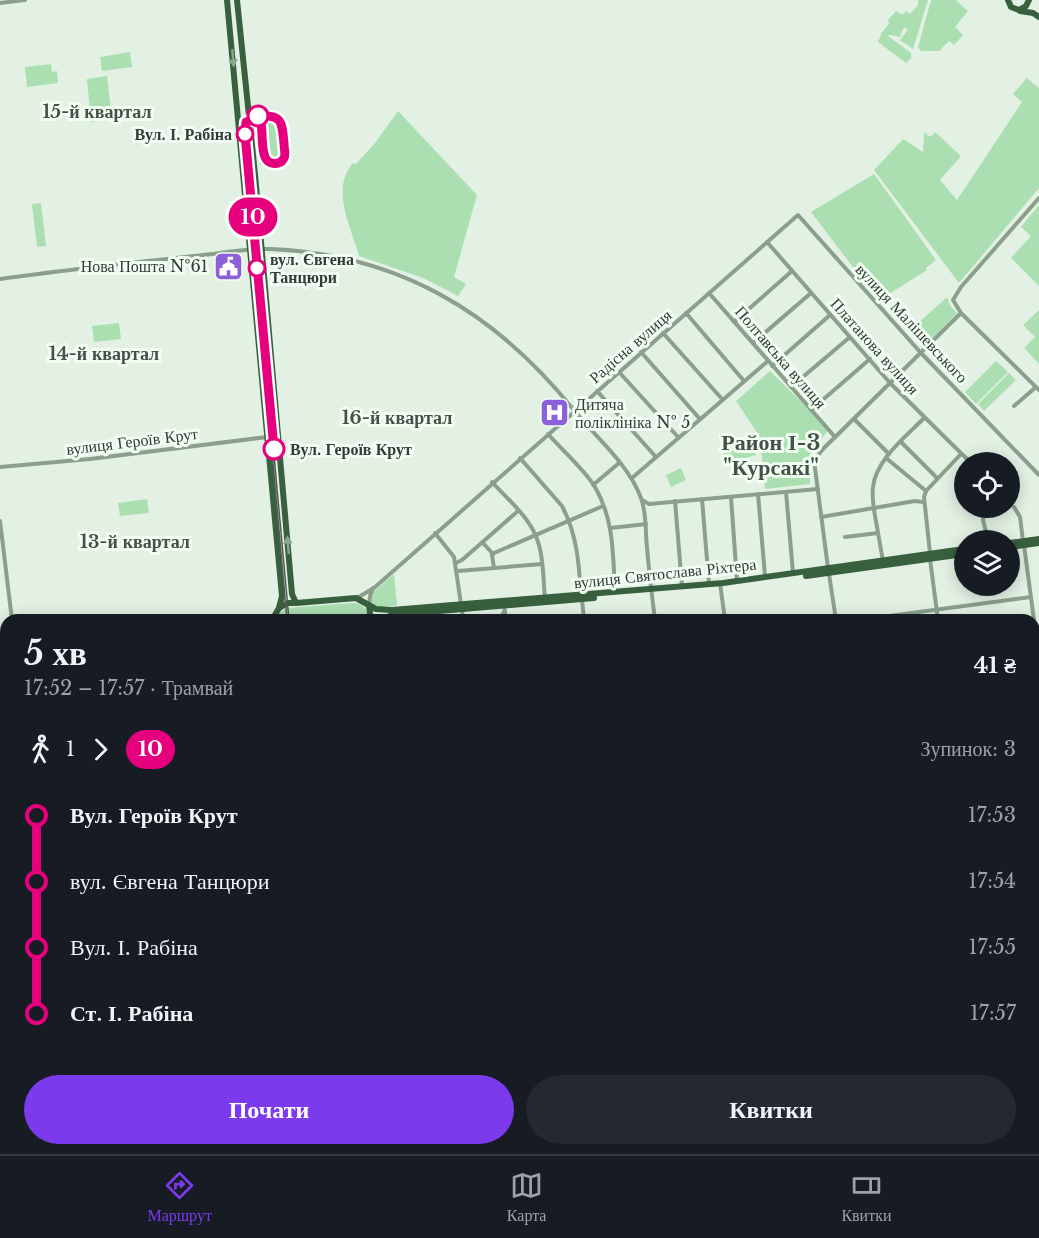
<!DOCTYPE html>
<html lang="uk">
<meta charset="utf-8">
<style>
body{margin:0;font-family:"Libre Baskerville",serif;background:#242831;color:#f1f3f6;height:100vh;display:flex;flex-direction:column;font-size:22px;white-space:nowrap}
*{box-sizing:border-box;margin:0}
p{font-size:20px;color:#9ea1a6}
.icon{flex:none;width:33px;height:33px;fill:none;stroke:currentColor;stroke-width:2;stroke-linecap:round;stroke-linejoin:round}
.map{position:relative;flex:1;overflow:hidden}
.details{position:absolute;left:0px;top:614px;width:1040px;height:542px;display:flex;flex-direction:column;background:#171b24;border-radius:18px 18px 0 0;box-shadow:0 3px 15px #0003}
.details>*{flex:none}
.badge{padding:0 12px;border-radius:20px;font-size:21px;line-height:39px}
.controls{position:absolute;left:954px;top:452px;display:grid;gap:12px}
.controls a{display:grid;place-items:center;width:66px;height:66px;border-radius:50%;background:#171b24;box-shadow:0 3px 15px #0003;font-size:30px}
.map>.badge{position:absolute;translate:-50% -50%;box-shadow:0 0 0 3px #fff}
.legs{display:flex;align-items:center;gap:9px;height:66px;padding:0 24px;font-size:20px}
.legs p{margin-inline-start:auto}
.summary{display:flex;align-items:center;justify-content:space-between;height:102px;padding:0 24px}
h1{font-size:33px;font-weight:700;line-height:45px}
.action{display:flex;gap:12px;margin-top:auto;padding:12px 24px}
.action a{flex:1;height:69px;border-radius:36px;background:#7c3aed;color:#fff;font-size:24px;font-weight:700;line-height:69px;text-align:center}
.action a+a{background:#242831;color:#f1f3f6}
ul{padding:0 24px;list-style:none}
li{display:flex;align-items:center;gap:21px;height:66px;font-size:22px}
li i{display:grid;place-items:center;width:9px;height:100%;margin:0 8px;background:currentColor}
li i::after{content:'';width:15px;height:15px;margin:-8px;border:4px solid;border-radius:50%;background:#171b24}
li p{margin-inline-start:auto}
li:first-child i{background:linear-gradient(#0000 50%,currentColor 0)}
li:last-child i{background:linear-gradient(currentColor 50%,#0000 0)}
.dock{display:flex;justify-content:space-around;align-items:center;height:84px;border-top:2px solid #363941;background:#171b24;font-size:16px;color:#9ea1a6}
.dock a{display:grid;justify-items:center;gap:3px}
.dock .current{color:#7c3aed}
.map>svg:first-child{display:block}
.green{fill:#abdfb1}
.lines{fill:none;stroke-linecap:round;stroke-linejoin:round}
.minor{stroke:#8aa08c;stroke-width:4}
.major{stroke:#38603e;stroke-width:6}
.tram{stroke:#525a53;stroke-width:1.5}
.rail-casing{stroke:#525a53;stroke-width:4}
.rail{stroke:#f0fff1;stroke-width:1.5;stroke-dasharray:4.5;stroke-linecap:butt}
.oneway{fill:#8ba88f}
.line-1-casing{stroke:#fff;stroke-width:14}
.line-1{stroke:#e6007e;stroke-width:9}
.stop-1-dot{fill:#fff;stroke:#e6007e;stroke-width:3}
.labels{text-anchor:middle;stroke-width:6;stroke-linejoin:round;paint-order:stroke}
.stop-label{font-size:16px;font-weight:bold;fill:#353b36;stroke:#f0fff1;text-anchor:start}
.poi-label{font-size:16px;fill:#353b36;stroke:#f0fff1;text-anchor:end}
.street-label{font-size:16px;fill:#353b36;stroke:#f0fff1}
.neighbourhood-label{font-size:18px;font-weight:bold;fill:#455147;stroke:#f0fff1}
.district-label{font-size:22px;font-weight:bold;fill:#455147;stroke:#f0fff1}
</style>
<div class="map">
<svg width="1039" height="1154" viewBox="0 0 1039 1154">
<rect width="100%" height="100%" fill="#e3f1e4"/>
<!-- green -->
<g class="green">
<path d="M 918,0 L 928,0 L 913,49 L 900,40 L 907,31 L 906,27 L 903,29 L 900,37 L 890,35 L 888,36 L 911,53 L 911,58 L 906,63 L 878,42 L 882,32 L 889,24 L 888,20 L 896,11 L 902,15 L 906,11 L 910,14 L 918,5 Z"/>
<path d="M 931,0 L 956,0 L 968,11 L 955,27 L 963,35 L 954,45 L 949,41 L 939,51 L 921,51 L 918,47 Z"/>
<path d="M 130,52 L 132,67 L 102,71 L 100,57 Z"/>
<path d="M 51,64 L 52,72 L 57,71 L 58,83 L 27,87 L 25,67 Z"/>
<path d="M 107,76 L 112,119 L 91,122 L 87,79 Z"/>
<path d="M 1027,78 L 1039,88 L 1039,188 L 959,283 L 874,170 L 903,139 L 923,152 L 924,132 L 930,137 L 935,132 L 961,156 L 940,180 L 957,200 L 1022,102 L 1013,94 Z"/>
<path d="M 398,111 L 477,195 L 454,277 L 466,284 L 458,296 L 423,278 L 359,256 C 351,226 330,190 353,163 L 356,164 L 375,143 Z"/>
<path d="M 254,114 L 276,114 L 283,119 L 288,156 L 283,163 L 260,165 L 260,160 L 263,154 L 260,131 L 255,128 Z"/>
<path d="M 874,174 L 936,260 L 926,268 L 927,270 L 889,294 L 890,296 L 881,304 L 811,212 Z"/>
<path d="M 41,203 L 46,246 L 37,247 L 32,204 Z"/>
<path d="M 1039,205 L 1039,286 L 1011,258 L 1031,236 L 1021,227 Z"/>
<path d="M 947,297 L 951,307 L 957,313 L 923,348 L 913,336 L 914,327 Z"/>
<path d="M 1039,310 L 1039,364 L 1024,348 L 1035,337 L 1023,325 Z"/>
<path d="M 119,323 L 121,339 L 94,342 L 92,326 Z"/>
<path d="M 996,361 L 1008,372 L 976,404 L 965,392 Z"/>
<path d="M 770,371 L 829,429 L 810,454 L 810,484 L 765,489 L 760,437 L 736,401 Z"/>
<path d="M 1009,373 L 1016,380 L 984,411 L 978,404 Z"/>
<path d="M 752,440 L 756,455 L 725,463 L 722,447 Z"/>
<path d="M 681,468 L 686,480 L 671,487 L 666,475 Z"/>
<path d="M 147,499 L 149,513 L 120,516 L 118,503 Z"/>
<path d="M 394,574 L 397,605 C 388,606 377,610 371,601 L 371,594 Z"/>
<path d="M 352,603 C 363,603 367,609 370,620 L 276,620 L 280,612 L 288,608 Z"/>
</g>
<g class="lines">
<!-- minor -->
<g class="minor">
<path d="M 0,3 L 25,0"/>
<path d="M 1039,198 L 961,287 L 953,300 L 961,313 L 1039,390"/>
<path d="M 767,242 L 890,383 L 970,462"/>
<path d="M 0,279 C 64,270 129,263 194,256 C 219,254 245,248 270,249 C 397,254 494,311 573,409 C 595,437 628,463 641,498 C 647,514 645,531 647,547 C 649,572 652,596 655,620"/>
<path d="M 709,293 L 835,437"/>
<path d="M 686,313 L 744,381"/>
<path d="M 734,322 L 792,271"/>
<path d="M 663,333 L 722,399"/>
<path d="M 753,343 L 811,293"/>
<path d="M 641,352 L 699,418"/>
<path d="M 772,366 L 830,315"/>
<path d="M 619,372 L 678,437"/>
<path d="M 791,387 L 850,337"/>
<path d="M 597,391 L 655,456"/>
<path d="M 1014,406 L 1036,387"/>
<path d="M 811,410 L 870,359"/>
<path d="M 854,419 L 889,454"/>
<path d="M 548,434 C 561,449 585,470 595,487 C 614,519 613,556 615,591"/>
<path d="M 901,442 L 937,478"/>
<path d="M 520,458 L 562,506 C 577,534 579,564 581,594"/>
<path d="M 886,458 L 926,491"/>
<path d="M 0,467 L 90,459 L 267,437"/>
<path d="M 632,478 L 768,361"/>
<path d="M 492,482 C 508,500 531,518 538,542 C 544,559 543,580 545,598"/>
<path d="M 593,485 L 619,463"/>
<path d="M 786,492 L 793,573"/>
<path d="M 758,494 L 765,576"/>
<path d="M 731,497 L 737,581"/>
<path d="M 702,499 L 709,584"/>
<path d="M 642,500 L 649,504 L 818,489"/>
<path d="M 675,501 L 682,586"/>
<path d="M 986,507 L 983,520 L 988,540"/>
<path d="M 1014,507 L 1020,517 L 1023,541"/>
<path d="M 821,517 L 915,501 L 923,502"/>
<path d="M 0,521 L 12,620"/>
<path d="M 611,528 L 646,524"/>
<path d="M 435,533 L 454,557 L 461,604"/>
<path d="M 878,533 L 883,561"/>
<path d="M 845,537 L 878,533 C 876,519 871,502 873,487 C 876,459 906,437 924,418"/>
<path d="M 483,543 L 493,554"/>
<path d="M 1024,545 L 1039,658"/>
<path d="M 930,553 L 924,497 L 926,491 L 961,454"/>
<path d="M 930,559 L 938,620"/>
<path d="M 456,563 L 462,560 L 518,511"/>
<path d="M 494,568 L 492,555 L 494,553 L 603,506"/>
<path d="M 828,568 L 815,468 L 815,459 L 823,449 L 961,313"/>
<path d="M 458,571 L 542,564"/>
<path d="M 829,574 L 836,620"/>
<path d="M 720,583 L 725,620"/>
<path d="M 357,598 L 374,588 L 798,215 L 921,353 L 1039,475"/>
<path d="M 582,599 L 584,620"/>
<path d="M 504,605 L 506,620"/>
<path d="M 369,606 L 370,596 L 373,588"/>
<path d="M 462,609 L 463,620"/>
<path d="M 499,620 L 504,612"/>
<path d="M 859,620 L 1031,597"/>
<path d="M 1034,700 L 1039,699"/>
<path d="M 4,865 L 6,891"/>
<path d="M 1034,870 L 1039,865"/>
<path d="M 0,903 L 6,902"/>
<path d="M 0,929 L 6,929"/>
<path d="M 1034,956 L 1039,951"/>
<path d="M 0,963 L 6,963"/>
<path d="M 1034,988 L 1039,994"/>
<path d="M 0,996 L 6,996"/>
<path d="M 1034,1039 L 1039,1034"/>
<path d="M 0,1098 L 6,1097"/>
<path d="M 1034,1123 L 1039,1118"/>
<path d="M 0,1130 L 6,1138"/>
<path d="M 1034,1142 L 1039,1148"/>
<path d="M 15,1149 L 18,1154"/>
<path d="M 52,1149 L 52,1150"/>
<path d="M 89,1149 L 93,1154"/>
<path d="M 321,1149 L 325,1154"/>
<path d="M 485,1149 L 489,1154"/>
<path d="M 663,1149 L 665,1154"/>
<path d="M 802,1149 L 805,1154"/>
<path d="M 832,1149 L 833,1154"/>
<path d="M 837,1149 L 837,1154"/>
<path d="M 959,1149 L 964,1154"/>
<path d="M 219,1154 L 227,1149"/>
<path d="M 373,1154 L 383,1149"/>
<path d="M 537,1154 L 542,1149"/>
<path d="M 976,1154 L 982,1149"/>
</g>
<!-- major -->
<g class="major">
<path d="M 227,0 L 282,596 L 279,608"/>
<path d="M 237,0 L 255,174 L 292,594 L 296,603"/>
<path d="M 1008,0 L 1011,7 L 1019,10 L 1026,6 L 1029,0"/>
<path d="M 1020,11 L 1033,13 L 1039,17"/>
<path d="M 1010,543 L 1039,539"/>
<path d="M 1010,547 L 1039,543"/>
<path d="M 806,576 L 964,554"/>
<path d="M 369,606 L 371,620"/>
<path d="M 272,620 L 279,608 L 288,603 L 296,603 L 356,598 L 376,609 L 392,610 L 723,583 L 964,549"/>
<path d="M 380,620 L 392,615 L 594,598"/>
<path d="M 0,657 L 6,656"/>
<path d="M 1034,772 L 1039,772"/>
<path d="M 0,865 L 6,865"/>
</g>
<!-- tram -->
<g class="tram">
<path d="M 287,620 L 243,126 C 245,119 249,116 257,116 C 263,115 271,114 276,117 C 283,121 288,152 284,159 C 281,164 275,164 271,163 L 265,156 L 260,122 L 252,119 L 244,126 L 289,620"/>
<path d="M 369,1154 L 379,1149"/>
</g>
<defs>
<g id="rail">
<path d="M 1034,816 L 1039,815"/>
<path d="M 543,1154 L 549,1149"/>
<path d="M 638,1154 L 640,1149"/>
</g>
</defs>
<!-- rail casing -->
<use href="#rail" class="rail-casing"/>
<!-- rail -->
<use href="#rail" class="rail"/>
</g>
<!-- one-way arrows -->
<defs><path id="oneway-solid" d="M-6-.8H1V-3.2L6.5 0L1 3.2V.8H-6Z" transform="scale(1.5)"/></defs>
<g class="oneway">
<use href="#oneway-solid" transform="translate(233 58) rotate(85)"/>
<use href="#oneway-solid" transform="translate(288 545) rotate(-95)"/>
</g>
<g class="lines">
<defs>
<path id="line-1" d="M 258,116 C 283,114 282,123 284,144 C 284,148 286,155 284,158 C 280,166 268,165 265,157 C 261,147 263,134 261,124 L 255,119 L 246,122 L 245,134 L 274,449"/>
</defs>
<!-- line-1 casing -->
<use href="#line-1" class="line-1-casing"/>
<!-- line-1 -->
<use href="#line-1" class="line-1"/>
</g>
<!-- icons -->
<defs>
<symbol id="civic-square" viewBox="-11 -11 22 22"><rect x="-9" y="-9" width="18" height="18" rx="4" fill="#8d5fd9" stroke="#f0fff1"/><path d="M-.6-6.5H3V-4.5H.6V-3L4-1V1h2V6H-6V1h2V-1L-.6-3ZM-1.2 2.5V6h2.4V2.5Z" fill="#fff"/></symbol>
<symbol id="hospital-square" viewBox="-11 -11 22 22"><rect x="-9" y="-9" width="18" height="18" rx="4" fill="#8d5fd9" stroke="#f0fff1"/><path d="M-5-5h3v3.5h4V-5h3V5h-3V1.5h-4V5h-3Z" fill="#fff"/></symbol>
</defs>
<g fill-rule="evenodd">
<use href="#civic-square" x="212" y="250" width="33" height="33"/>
<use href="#hospital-square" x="538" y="396" width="33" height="33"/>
</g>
<!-- markers -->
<g class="stop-1-dot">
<circle cx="258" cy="116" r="10"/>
<circle cx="245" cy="134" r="8"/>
<circle cx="257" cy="268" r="8"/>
<circle cx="274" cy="449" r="10"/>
</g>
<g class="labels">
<!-- stop labels -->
<g class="stop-label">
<text x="232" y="140" text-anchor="end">Вул. І. Рабіна</text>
<text x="270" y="265">вул. Євгена<tspan x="270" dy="18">Танцюри</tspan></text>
<text x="290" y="455">Вул. Героїв Крут</text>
</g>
<!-- poi labels -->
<g class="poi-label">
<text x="208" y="272">Нова Пошта №61</text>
<text x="575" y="410" text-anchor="start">Дитяча<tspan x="575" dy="18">поліклініка № 5</tspan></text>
</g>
<!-- street labels -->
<g class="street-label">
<text transform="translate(912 323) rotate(47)" y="6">вулиця Малішевського</text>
<text transform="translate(630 346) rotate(-41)" y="6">Радісна вулиця</text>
<text transform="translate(875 346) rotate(48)" y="6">Платанова вулиця</text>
<text transform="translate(781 357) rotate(49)" y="6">Полтавська вулиця</text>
<text transform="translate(132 441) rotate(-7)" y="6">вулиця Героїв Крут</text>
<text transform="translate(665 573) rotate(-6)" y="6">вулиця Святослава Ріхтера</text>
</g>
<!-- neighbourhood labels -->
<g class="neighbourhood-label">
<text x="97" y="118">15-й квартал</text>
<text x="104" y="360">14-й квартал</text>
<text x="397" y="424">16-й квартал</text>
<text x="135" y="548">13-й квартал</text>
</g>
<!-- district labels -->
<g class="district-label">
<text x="771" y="450">Район І-3<tspan x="771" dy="25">"Курсакі"</tspan></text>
</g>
</g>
</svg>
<div class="controls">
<a><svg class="icon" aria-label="locate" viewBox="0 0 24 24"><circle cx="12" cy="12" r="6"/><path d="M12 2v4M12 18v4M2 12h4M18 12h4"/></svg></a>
<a><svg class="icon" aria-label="layers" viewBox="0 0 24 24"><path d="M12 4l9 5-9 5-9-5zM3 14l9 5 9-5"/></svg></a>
</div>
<b class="badge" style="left:253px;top:217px;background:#e6007e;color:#fff">10</b>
<section class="details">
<div class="summary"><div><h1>5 хв</h1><p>17:52 – 17:57 · Трамвай</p></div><b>41 ₴</b></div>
<div class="legs"><svg class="icon" aria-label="walk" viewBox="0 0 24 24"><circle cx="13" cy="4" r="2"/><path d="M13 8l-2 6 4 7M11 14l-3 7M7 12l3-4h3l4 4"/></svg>1<svg class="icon" aria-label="forward" viewBox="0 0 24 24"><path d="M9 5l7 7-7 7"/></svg><b class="badge" style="background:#e6007e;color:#fff">10</b><p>Зупинок: 3</p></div>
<ul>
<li><i style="color:#e6007e"></i><b>Вул. Героїв Крут</b><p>17:53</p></li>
<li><i style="color:#e6007e"></i><span>вул. Євгена Танцюри</span><p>17:54</p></li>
<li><i style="color:#e6007e"></i><span>Вул. І. Рабіна</span><p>17:55</p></li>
<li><i style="color:#e6007e"></i><b>Ст. І. Рабіна</b><p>17:57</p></li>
</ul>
<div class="action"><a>Почати</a><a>Квитки</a></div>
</section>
</div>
<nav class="dock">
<a class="current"><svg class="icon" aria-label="directions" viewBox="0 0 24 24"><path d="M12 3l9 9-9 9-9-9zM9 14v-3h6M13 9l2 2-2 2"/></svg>Маршрут</a>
<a><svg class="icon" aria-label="map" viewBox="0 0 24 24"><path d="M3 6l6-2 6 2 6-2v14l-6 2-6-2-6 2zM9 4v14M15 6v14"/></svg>Карта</a>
<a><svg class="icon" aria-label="tickets" viewBox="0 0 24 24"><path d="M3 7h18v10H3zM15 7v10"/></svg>Квитки</a>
</nav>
